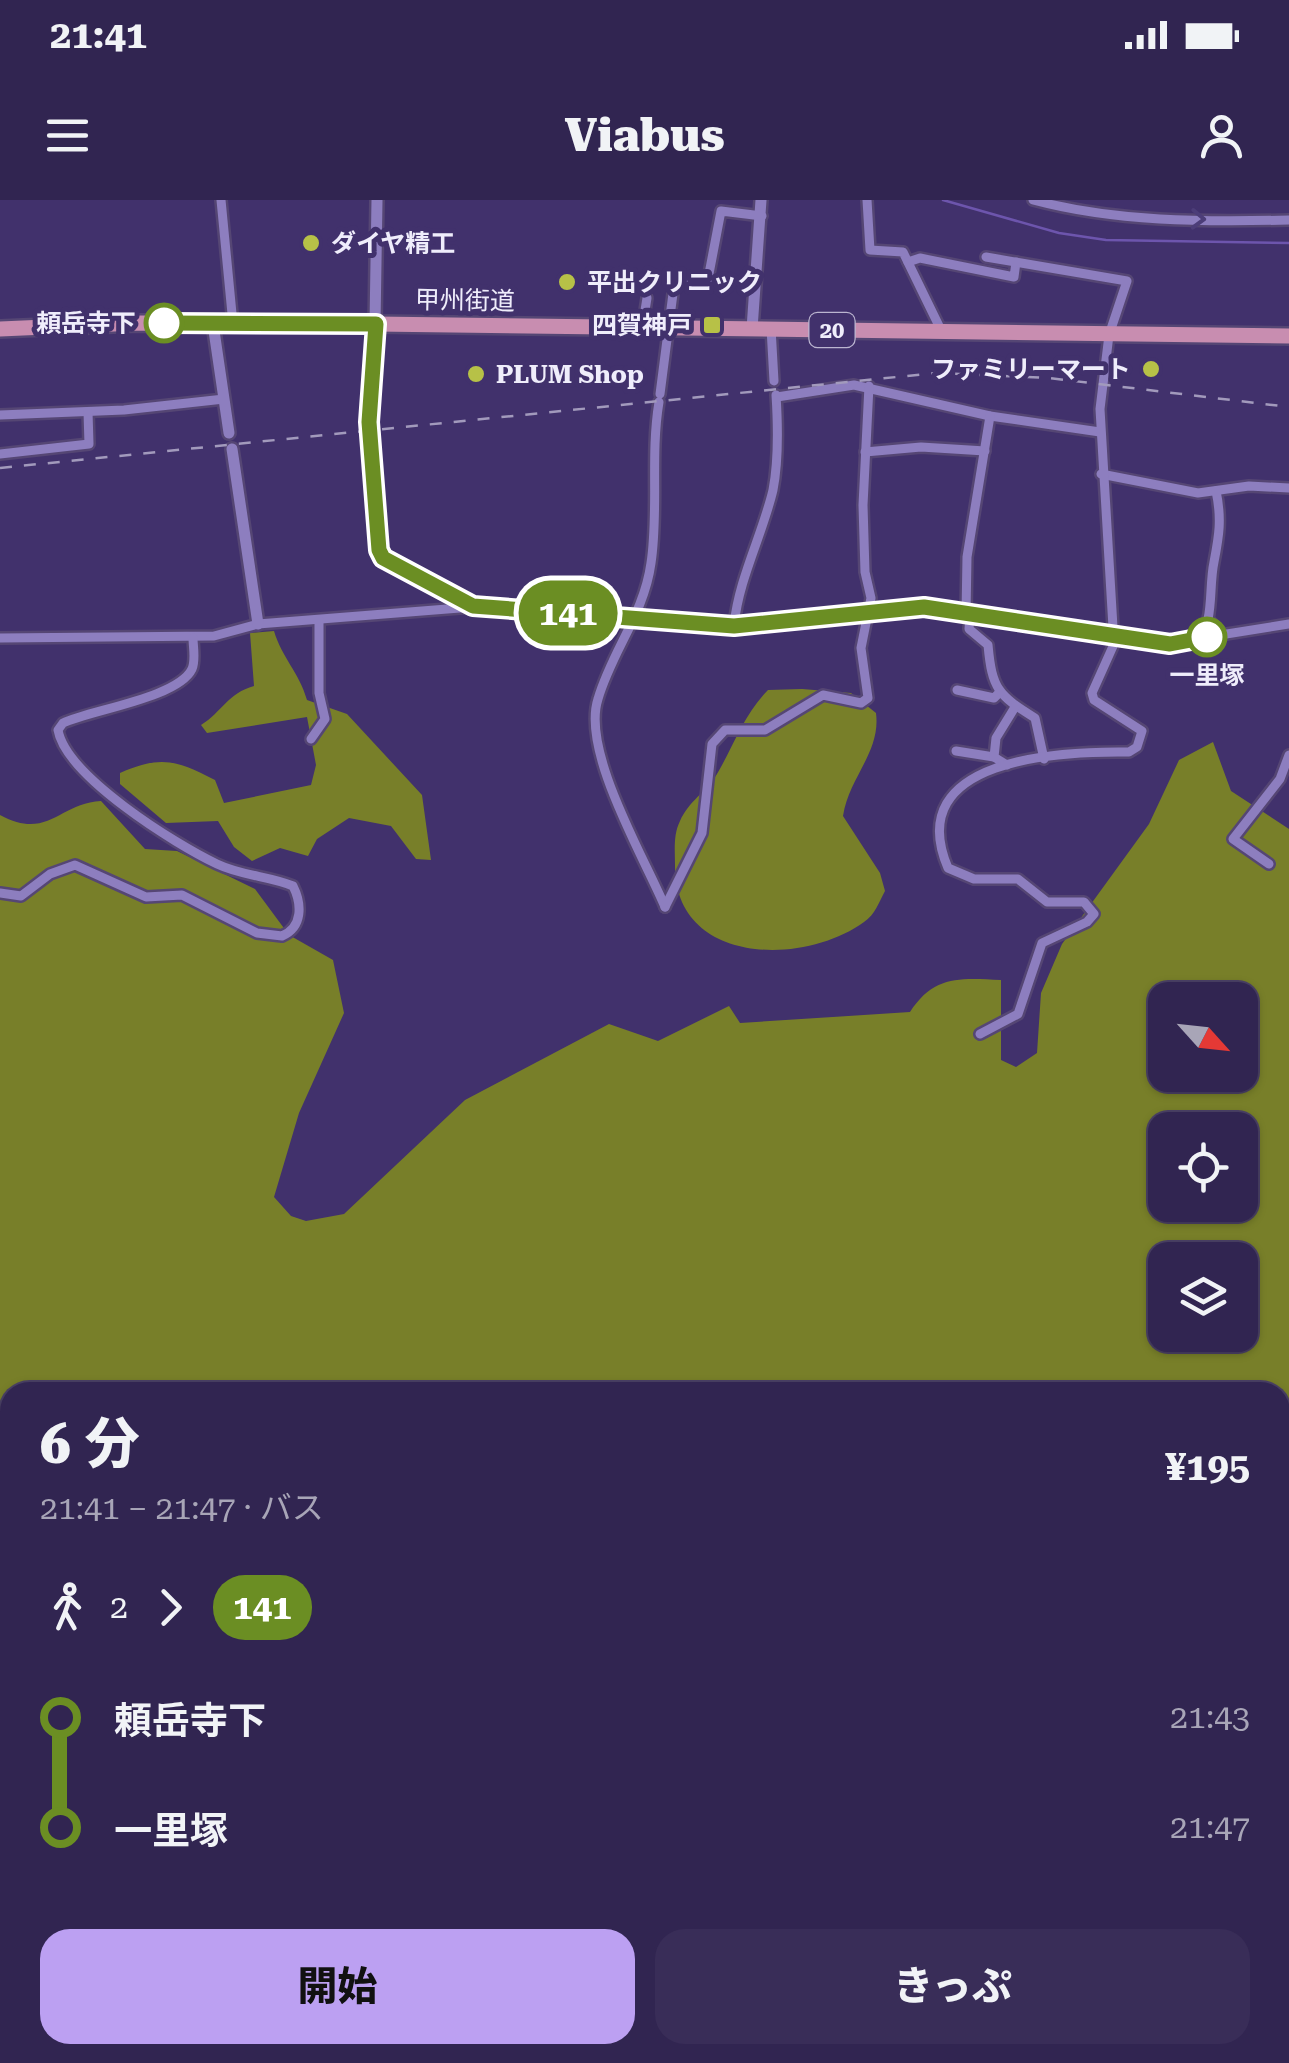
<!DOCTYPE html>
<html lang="ja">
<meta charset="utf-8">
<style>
body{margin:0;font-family:"Roboto Serif","Noto Sans JP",serif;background:#392d58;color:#f1f3f6;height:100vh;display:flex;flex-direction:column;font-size:38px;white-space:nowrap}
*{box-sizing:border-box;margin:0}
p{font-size:32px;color:#a8a5b7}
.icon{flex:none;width:55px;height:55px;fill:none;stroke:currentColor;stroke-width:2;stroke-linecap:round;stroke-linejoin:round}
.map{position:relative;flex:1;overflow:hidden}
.details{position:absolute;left:0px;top:1182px;width:1290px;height:682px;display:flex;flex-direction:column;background:#312551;border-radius:30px 30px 0 0;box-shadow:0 2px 8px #0004,0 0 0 2px #4c4268}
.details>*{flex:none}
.badge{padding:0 20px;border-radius:32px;font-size:35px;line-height:65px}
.needle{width:65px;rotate:117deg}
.fabs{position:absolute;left:1148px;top:782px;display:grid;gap:20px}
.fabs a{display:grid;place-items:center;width:110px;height:110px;border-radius:20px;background:#312551;box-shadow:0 2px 8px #0004,0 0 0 2px #4c4268;font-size:50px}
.map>.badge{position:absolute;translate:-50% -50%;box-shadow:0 0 0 5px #fff}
.legs{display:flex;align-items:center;gap:15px;height:110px;padding:0 40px;font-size:32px}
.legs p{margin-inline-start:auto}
.headline{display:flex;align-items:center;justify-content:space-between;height:170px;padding:0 40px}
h1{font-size:55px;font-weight:800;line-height:75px}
.action{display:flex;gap:20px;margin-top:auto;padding:20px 40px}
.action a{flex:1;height:115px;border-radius:30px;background:#bca0f2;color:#111;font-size:40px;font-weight:800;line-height:115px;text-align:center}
.action a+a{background:#392d58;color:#f1f3f6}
ul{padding:0 40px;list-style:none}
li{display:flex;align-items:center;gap:35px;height:110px;font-size:38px}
li i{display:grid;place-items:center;width:15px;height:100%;margin:0 12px;background:currentColor}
li i::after{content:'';width:25px;height:25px;margin:-12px;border:8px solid;border-radius:50%;background:#312551}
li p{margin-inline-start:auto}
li:first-child i{background:linear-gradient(#0000 50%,currentColor 0)}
li:last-child i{background:linear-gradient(currentColor 50%,#0000 0)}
.status{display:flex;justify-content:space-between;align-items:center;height:70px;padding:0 50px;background:#312551;direction:ltr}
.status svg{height:28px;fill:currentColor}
header{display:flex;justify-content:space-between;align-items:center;height:130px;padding:0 40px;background:#312551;font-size:45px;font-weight:800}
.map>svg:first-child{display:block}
.forest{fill:#787f29;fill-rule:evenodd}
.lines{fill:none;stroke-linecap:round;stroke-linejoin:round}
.stream{stroke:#6d55ad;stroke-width:2.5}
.minor-casing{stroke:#554674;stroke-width:14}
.tertiary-casing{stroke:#554674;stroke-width:16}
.trunk-casing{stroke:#554674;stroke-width:20}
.minor{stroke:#8d7ebf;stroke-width:9}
.tertiary{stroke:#8d7ebf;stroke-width:11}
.trunk{stroke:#c88db0;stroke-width:15}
.rail{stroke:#a29abc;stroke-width:2.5;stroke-dasharray:12 12;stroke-linecap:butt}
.oneway{stroke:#4c3d78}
.line-1-casing{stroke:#fff;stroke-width:22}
.line-1{stroke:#6b8e23;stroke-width:15}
.poi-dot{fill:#b7c147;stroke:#41316c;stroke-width:4}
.stop-1-dot{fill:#fff;stroke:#6b8e23;stroke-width:5}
.labels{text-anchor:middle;stroke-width:10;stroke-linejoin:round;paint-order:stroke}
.shield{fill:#41316c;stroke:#bbb5d0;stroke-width:2.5}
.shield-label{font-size:22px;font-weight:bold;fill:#efedfb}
.poi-label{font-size:25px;font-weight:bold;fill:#efedfb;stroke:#41316c;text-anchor:start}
.street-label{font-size:25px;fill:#efedfb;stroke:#41316c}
.stop-label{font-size:25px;font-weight:bold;fill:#efedfb;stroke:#41316c;text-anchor:end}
</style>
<div class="status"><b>21:41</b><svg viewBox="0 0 49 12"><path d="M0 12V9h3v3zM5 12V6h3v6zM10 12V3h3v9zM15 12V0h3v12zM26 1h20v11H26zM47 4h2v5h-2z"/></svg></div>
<header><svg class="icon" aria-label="menu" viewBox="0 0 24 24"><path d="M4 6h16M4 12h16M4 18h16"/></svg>Viabus<svg class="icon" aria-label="person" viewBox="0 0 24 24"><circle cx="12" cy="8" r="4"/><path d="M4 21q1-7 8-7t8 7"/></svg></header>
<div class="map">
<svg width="1289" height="1863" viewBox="0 0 1289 1863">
<rect width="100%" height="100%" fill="#41316c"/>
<!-- forest -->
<g class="forest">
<path d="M 274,431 C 282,458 299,472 307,500 L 347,514 L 422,595 L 431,660 L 416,659 L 391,626 L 349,618 L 317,639 L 308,656 L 280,648 L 252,661 L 234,647 L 218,621 L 166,623 L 120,584 L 120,573 C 161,555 176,560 215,580 L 224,603 L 311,585 L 316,565 L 307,517 L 207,533 L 201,525 C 222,512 228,493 254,486 L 250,433 Z"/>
<path d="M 802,489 L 851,493 L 876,513 C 881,552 849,577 843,616 L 880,673 L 885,691 C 879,702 875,715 864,722 C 802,767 675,764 675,666 C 675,651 673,635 680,621 C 689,601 706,592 717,574 C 734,545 744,514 768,490 Z"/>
<path d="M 1213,542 L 1231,591 L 1289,629 L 1289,1863 L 0,1863 L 0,615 C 48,641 59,603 101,601 L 145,649 L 177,651 L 255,689 L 289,735 L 333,760 L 344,813 L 299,913 L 274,997 L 291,1016 L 306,1021 L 344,1014 L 465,900 L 609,824 L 658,841 L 729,806 L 740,823 L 910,812 C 934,775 960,778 1001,780 L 1001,860 L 1016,867 L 1037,853 L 1041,793 L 1062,744 L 1149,624 L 1179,560 ZM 1165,800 L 1240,800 L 1240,875 L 1165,875 ZM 1165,930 L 1240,930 L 1240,1005 L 1165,1005 ZM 1165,1060 L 1240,1060 L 1240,1135 L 1165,1135 ZM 10,1192 L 1280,1192 L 1280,1855 L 10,1855 Z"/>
</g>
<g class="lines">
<!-- stream -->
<path class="stream" d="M 943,0 L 1059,33 L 1106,40 L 1289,43"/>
<defs>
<g id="minor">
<path d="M 221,0 L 233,124"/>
<path d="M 867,0 L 870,50 L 903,52 L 940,128"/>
<path d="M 1033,0 C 1115,22 1204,22 1289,20"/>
<path d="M 908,62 L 920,58 L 1014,77 L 1016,62"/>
<path d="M 375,124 L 369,221 L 379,349 L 383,358 L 470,405"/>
<path d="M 771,128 L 774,181"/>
<path d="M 642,129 L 647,98"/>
<path d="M 660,194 L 675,78 L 708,79 L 721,11 L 762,16"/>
<path d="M 777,197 L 854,185 L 990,216 L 1100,232"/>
<path d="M 659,202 C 650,256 659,310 651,363 C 644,414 612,451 598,499 C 581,551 644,657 665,707"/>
<path d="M 0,215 L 124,210 L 224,199"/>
<path d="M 865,252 L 921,247 L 985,251"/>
<path d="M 0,254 L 89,244 L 88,212"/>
<path d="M 1101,274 L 1198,293 L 1249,286 L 1289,288"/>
<path d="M 1216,291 C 1222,319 1219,336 1214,362 C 1210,381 1212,401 1208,419 L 1221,433"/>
<path d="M 966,413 L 967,357 L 990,216"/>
<path d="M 970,414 L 969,429 L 988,445 C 992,489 998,495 1035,518 L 1044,559"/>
<path d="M 734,425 C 739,378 762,336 773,290 C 779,259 778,226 776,195"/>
<path d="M 0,438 L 214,436 L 258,424 L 485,406 L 734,425 L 924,407 L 1170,443 L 1289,424"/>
<path d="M 957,490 L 994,498 L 1000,492"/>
<path d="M 311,539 L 325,519 L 319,493 L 319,420"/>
<path d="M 956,551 L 994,557"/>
<path d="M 1007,565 L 994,557 L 996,538 L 1015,507"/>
<path d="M 1269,664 L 1233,639 L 1280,579 L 1289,555"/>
<path d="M 0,693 L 21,696 L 50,674 L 75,665 L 146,697 L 182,695 L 257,733 L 282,736 C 303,727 302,704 293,686 C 269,676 242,676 217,664 C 175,644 66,576 58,530 L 63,523 C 90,510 178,498 192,469 C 196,460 193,447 193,438"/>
<path d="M 665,707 L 702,633 L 712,544 L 725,530 L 765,530 L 823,495 L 861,503 L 868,498 L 861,448 L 871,398 L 865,372 L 863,305 L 869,186"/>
<path d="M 980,834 L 1018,814 L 1042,743 L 1087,722 L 1094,714 L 1084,702 L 1047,702 L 1018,679 L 974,679 L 948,668 C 901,558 1060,551 1129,552 L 1137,547 L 1142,531 L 1094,500 L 1092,493 L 1114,444 L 1100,209 L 1109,135 L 1127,81 L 986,57"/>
<path d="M 0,1848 L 10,1842"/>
</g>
<g id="tertiary">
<path d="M 213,124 L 229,233"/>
<path d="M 375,124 L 377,0"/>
<path d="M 752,129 L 761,0"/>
<path d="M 232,249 L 258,424"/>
<path d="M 59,1863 L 77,1863"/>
</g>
<path id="trunk" d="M 0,129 L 136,123 L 375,124 L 1289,136"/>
</defs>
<!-- minor casing -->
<use href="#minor" class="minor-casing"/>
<!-- tertiary casing -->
<use href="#tertiary" class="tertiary-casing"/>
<!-- trunk casing -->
<use href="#trunk" class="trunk-casing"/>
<!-- minor -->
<use href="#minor" class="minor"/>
<!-- tertiary -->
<use href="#tertiary" class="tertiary"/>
<!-- trunk -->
<use href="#trunk" class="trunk"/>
<!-- rail -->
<path class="rail" d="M 0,268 L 936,173 L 1049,178 L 1289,207"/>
</g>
<!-- one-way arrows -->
<defs><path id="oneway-chevron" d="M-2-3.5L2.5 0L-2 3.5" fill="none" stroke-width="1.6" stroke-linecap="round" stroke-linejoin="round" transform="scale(2.5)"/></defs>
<use class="oneway" href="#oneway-chevron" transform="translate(1198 19) rotate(2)"/>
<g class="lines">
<defs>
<path id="line-1" d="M 164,123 L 376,124 L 369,222 L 379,350 L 383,358 L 473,406 L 734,426 L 924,407 L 1170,444 L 1207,437"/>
</defs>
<!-- line-1 casing -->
<use href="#line-1" class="line-1-casing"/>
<!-- line-1 -->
<use href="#line-1" class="line-1"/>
</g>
<!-- markers -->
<g class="poi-dot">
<circle cx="311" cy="43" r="10"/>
<circle cx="567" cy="82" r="10"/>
<rect x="702" y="115" width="20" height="20" rx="5"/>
<circle cx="1151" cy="169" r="10"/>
<circle cx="476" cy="174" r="10"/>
</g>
<g class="stop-1-dot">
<circle cx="164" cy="123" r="18"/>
<circle cx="1207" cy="437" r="18"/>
</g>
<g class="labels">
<!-- shield labels -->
<rect class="shield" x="809.5" y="113" width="45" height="34" rx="8"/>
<g class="shield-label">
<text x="832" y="138">20</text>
</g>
<!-- poi labels -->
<g class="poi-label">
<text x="331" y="52">ダイヤ精工</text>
<text x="587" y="91">平出クリニック</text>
<text x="692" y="134" text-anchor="end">四賀神戸</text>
<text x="1131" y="178" text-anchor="end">ファミリーマート</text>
<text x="496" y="183">PLUM Shop</text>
</g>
<!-- street labels -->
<g class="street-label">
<text transform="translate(465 100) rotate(1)" y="9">甲州街道</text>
</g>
<!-- stop labels -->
<g class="stop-label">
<text x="136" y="132">頼岳寺下</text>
<text x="1207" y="484" text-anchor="middle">一里塚</text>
</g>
</g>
</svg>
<div class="fabs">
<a><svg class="needle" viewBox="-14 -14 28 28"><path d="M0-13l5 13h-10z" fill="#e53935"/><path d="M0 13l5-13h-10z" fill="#a8a5b7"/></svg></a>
<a><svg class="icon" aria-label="locate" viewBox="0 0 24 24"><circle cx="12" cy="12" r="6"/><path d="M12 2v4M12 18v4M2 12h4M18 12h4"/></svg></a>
<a><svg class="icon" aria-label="layers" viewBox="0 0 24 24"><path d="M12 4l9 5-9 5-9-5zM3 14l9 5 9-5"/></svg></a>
</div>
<b class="badge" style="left:568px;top:413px;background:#6b8e23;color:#fff">141</b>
<section class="details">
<div class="headline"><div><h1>6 分</h1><p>21:41 – 21:47 · バス</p></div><b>¥195</b></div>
<div class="legs"><svg class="icon" aria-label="walk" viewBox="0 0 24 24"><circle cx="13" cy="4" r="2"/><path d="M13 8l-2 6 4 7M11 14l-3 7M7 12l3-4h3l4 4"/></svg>2<svg class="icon" aria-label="forward" viewBox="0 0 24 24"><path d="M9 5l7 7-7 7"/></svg><b class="badge" style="background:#6b8e23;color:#fff">141</b></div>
<ul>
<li><i style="color:#6b8e23"></i><b>頼岳寺下</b><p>21:43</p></li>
<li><i style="color:#6b8e23"></i><b>一里塚</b><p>21:47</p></li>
</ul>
<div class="action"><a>開始</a><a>きっぷ</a></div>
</section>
</div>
